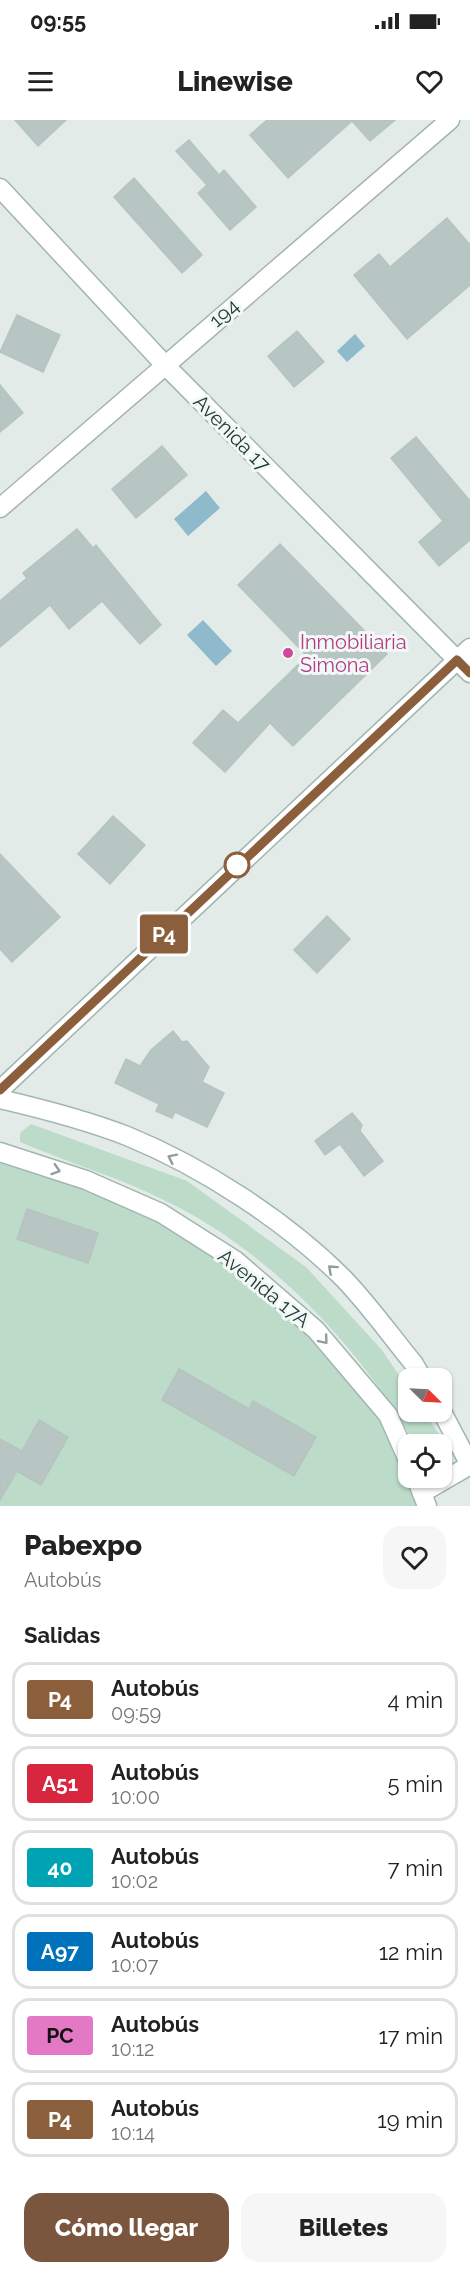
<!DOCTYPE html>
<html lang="es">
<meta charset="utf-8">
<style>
body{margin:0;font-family:Raleway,sans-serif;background:#f6f6f6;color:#222;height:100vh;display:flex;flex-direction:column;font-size:22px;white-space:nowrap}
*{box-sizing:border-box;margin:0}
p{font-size:20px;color:#767676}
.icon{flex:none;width:33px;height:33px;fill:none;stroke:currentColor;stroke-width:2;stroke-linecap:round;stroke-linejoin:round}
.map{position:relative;height:1386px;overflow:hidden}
.drawer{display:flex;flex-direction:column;background:#fff;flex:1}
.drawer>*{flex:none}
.badge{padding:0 12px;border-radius:4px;font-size:21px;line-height:39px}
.needle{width:39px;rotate:114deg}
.buttons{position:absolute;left:398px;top:1248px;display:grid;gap:12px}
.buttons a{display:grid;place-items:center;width:54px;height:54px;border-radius:12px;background:#fff;box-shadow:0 2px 4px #0004;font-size:30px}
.map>.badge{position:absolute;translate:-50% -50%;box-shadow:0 0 0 3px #fff}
h2{padding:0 24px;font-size:22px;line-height:54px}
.round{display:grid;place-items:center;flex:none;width:63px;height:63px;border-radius:18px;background:#f6f6f6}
.head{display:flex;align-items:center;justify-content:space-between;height:102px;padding:0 24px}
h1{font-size:28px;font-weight:800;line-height:45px}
.button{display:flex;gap:12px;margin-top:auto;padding:12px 24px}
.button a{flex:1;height:69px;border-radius:18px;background:#7b563f;color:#fff;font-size:24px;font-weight:800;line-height:69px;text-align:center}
.button a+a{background:#f6f6f6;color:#222}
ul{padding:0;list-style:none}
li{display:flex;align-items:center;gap:18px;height:75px;margin:0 12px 9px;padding:0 12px;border:3px solid #e0e0e0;border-radius:18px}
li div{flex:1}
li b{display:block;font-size:22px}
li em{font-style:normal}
li .badge{min-width:66px;font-weight:700;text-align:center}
.status{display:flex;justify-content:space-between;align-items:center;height:42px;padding:0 30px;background:#fff;direction:ltr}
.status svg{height:16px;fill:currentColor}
header{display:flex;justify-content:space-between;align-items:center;height:78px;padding:0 24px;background:#fff;font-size:27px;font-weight:800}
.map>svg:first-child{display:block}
.green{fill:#bcdbc9}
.water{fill:#8ebacc}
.building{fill:#b7c6c2;stroke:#b5c4c0;stroke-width:1.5}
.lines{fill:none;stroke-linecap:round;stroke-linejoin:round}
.street-casing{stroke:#a5b3b0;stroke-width:21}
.secondary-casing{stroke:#a1b6b1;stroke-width:21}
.street{stroke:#fff;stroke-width:18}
.secondary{stroke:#fff;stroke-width:18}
.oneway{stroke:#919d9c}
.line-casing{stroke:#fff;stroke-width:14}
.line{stroke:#8b5e3c;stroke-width:9}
.hotel-dot{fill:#d1479c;stroke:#f2f8f6;stroke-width:2}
.stop-dot{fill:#fff;stroke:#8b5e3c;stroke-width:3}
.labels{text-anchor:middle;stroke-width:6;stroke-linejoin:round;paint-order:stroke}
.street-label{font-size:20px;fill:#233b38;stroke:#f2f8f6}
.hotel-label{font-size:20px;fill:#b23c85;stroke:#f2f8f6;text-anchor:start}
</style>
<div class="status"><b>09:55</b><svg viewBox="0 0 49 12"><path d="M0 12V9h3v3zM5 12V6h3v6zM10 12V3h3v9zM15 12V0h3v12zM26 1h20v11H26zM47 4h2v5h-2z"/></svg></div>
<header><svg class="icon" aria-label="menu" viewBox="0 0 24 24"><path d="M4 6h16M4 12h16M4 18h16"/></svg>Linewise<svg class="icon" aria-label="heart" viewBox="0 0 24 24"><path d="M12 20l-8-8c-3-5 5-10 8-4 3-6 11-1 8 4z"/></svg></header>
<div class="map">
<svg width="470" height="1386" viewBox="0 0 470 1386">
<rect width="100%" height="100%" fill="#e2ebe8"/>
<!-- green -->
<g class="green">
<path d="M 31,1004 L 187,1061 L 306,1147 L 382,1230 L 408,1269 L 408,1292 L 424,1292 L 439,1314 L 442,1328 L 441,1330 L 441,1324 L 415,1324 C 360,1227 270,1132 168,1082 C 121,1058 69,1043 20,1022 L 20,1013 Z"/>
<path d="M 0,1032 L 86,1060 L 235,1140 L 388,1295 L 408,1340 L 408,1358 L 427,1386 L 0,1386 Z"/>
</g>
<!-- water -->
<g class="water">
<path d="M 355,214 L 365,226 L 347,242 L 337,231 Z"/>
<path d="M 206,371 L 220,388 L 188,416 L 174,399 Z"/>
<path d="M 203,500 L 232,531 L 216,546 L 187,515 Z"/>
</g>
<!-- building -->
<g class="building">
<path d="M 15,0 L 66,0 L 38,26 Z"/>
<path d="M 267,0 L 395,0 L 370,21 L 352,1 L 288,58 L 250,15 Z"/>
<path d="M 189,20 L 219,55 L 224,50 L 256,87 L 230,110 L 198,73 L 207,65 L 176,31 Z"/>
<path d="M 134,58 L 202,135 L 182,153 L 114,77 Z"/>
<path d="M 447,98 L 470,125 L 470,165 L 407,219 L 354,155 L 379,134 L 390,147 Z"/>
<path d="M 17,195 L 60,215 L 43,252 L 0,232 Z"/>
<path d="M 297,211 L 324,242 L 294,267 L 268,236 Z"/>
<path d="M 0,265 L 23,293 L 0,312 Z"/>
<path d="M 416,317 L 470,381 L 470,420 L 439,446 L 419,422 L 443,401 L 391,338 Z"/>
<path d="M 162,326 L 187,355 L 136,398 L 112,369 Z"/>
<path d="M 77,409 L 93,428 L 96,425 L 161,505 L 140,524 L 102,481 L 69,509 L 50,485 L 0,527 L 0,481 L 27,458 L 23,453 Z"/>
<path d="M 280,424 L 387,534 L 293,626 L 270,603 L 225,652 L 193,623 L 223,590 L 238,603 L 307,536 L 238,465 Z"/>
<path d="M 113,696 L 145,725 L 110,764 L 78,734 Z"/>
<path d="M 0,734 L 60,797 L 12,842 L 0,829 Z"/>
<path d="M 327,796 L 350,819 L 317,853 L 294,830 Z"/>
<path d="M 173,911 L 182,922 L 187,921 L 209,947 L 202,962 L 224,973 L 207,1007 L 175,992 L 172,998 L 156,991 L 159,984 L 115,963 L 126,939 L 140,946 L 151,930 Z"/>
<path d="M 352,993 L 362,1005 L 360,1011 L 383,1041 L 364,1056 L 340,1024 L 325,1035 L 315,1021 Z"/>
<path d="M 27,1089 L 98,1113 L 88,1143 L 17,1119 Z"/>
<path d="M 179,1249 L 249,1289 L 253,1281 L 316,1317 L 294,1356 L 162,1280 Z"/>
<path d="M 39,1300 L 68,1317 L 41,1365 L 17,1351 L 0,1380 L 0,1319 L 22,1331 Z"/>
</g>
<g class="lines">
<defs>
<path id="street" d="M 0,388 L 450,0"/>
<g id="secondary">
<path d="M 0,68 L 165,245 L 470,553"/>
<path d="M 0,970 L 470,528"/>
<path d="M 0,979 C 43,989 86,1000 127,1016 C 203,1047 286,1101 344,1159 C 369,1185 391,1216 414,1244 L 422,1258"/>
<path d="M 0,1032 L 86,1060 L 161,1093 L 235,1140 L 316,1210 L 388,1295 L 408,1340"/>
<path d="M 441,1290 L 470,1345"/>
<path d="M 416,1358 L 427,1386"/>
<path d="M 422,1373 L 470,1345"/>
</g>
</defs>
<!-- street casing -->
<use href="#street" class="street-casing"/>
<!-- secondary casing -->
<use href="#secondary" class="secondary-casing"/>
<!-- street -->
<use href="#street" class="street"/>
<!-- secondary -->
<use href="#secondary" class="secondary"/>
</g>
<!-- one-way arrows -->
<defs><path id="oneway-chevron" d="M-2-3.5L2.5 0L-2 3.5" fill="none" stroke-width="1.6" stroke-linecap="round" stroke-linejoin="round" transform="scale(1.5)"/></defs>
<g class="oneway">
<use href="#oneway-chevron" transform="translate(172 1038) rotate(-154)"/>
<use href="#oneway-chevron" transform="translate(56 1050) rotate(18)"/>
<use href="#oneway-chevron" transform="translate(332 1149) rotate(-138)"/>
<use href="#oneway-chevron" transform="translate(324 1220) rotate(50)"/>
</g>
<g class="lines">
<defs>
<path id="line" d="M 0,970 L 457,540 L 470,553"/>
</defs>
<!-- line casing -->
<use href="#line" class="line-casing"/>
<!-- line -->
<use href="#line" class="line"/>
</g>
<!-- markers -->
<circle class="hotel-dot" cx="288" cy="533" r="6"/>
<circle class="stop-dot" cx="237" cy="745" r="12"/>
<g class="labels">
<!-- street labels -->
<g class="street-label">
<text transform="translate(224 193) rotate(-41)" y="7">194</text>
<text transform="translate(232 313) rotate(45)" y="7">Avenida 17</text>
<text transform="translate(264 1168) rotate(39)" y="7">Avenida 17A</text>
</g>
<!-- hotel labels -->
<g class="hotel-label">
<text x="300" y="529">Inmobiliaria<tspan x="300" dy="23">Simona</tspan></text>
</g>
</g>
</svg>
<div class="buttons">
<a><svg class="needle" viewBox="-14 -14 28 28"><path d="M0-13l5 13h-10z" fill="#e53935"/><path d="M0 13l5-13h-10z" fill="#767676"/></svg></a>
<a><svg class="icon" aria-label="locate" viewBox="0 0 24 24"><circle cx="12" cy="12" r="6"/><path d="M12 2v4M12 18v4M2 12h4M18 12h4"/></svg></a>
</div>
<b class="badge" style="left:164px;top:814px;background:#8b5e3c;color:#fff">P4</b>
</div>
<section class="drawer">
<div class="head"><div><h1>Pabexpo</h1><p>Autobús</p></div><a class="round"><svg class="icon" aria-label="heart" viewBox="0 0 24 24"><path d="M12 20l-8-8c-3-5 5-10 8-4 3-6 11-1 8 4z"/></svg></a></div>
<h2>Salidas</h2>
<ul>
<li><span class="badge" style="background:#8b5e3c;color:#fff">P4</span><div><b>Autobús</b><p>09:59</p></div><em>4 min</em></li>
<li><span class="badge" style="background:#d7263d;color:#fff">A51</span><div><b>Autobús</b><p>10:00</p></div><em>5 min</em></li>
<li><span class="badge" style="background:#00a3b4;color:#fff">40</span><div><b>Autobús</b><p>10:02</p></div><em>7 min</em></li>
<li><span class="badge" style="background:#0072bc;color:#fff">A97</span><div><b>Autobús</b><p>10:07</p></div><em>12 min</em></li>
<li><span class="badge" style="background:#e379c4;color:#111">PC</span><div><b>Autobús</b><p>10:12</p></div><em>17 min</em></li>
<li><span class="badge" style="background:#8b5e3c;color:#fff">P4</span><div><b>Autobús</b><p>10:14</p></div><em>19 min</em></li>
</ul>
<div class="button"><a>Cómo llegar</a><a>Billetes</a></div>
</section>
